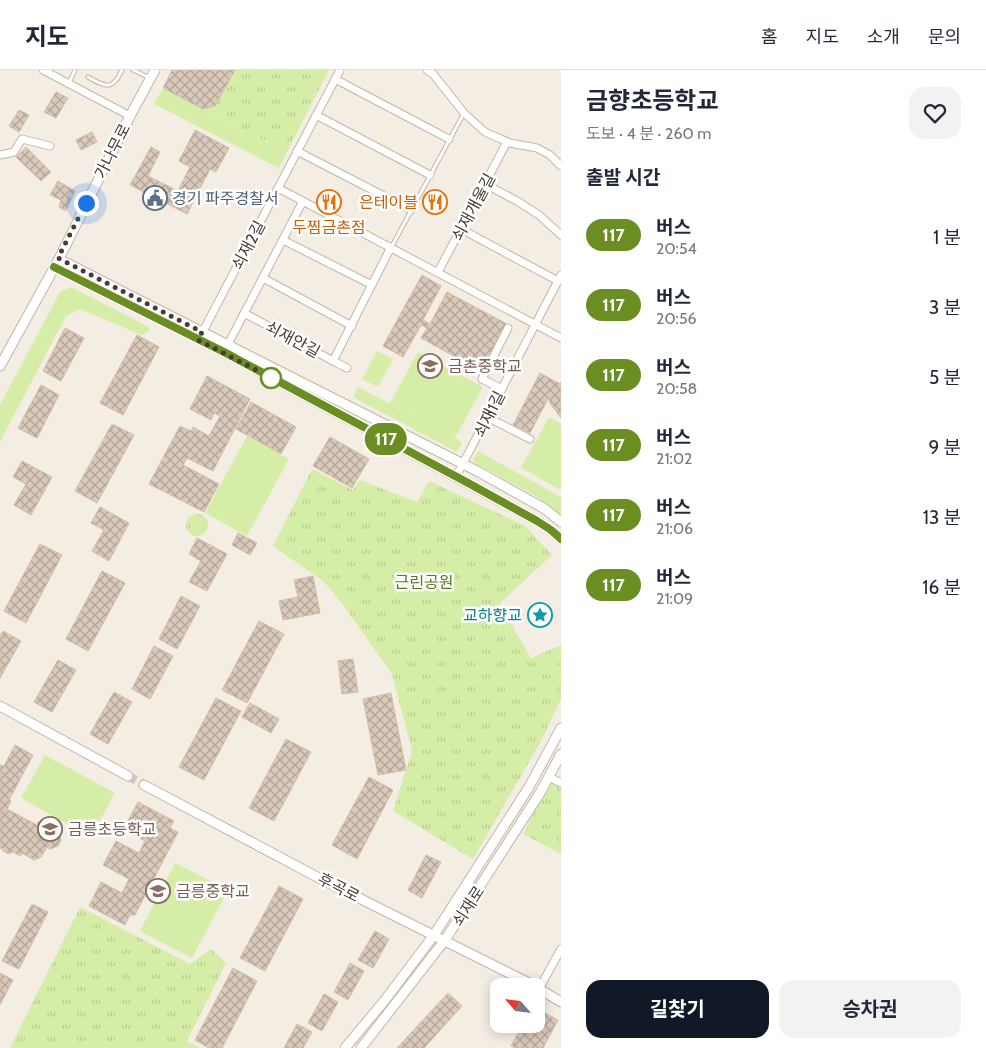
<!DOCTYPE html>
<html lang="ko">
<meta charset="utf-8">
<style>
body{margin:0;font-family:Cabin,"Noto Sans KR",sans-serif;background:#f2f2f3;color:#1f2937;height:100vh;display:flex;flex-direction:column;font-size:19px;white-space:nowrap}
*{box-sizing:border-box;margin:0}
p{font-size:16px;color:#747a83}
.icon{flex:none;width:28px;height:28px;fill:none;stroke:currentColor;stroke-width:2;stroke-linecap:round;stroke-linejoin:round}
.map{position:relative;flex:1;overflow:hidden}
.drawer{display:flex;flex-direction:column;background:#fff;width:425px}
.drawer>*{flex:none}
.badge{padding:0 10px;border-radius:16px;font-size:18px;line-height:32px}
.needle{width:32px;rotate:298deg}
.buttons{position:absolute;left:490px;top:908px;display:grid;gap:10px}
.buttons a{display:grid;place-items:center;width:55px;height:55px;border-radius:10px;background:#fff;box-shadow:0 2px 12px #0003;font-size:25px}
.you{position:absolute;width:25px;height:25px;margin:-12px;border:4px solid #fff;border-radius:50%;background:#1a73e8;box-shadow:0 0 0 8px #1a73e833}
.map>.badge{position:absolute;translate:-50% -50%;box-shadow:0 0 0 2px #fff}
h2{padding:0 25px;font-size:19px;line-height:45px}
.round{display:grid;place-items:center;flex:none;width:52px;height:52px;border-radius:15px;background:#f2f2f3}
.head{display:flex;align-items:center;justify-content:space-between;height:85px;padding:0 25px}
h1{font-size:24px;font-weight:700;line-height:38px}
.button{display:flex;gap:10px;margin-top:auto;padding:10px 25px}
.button a{flex:1;height:58px;border-radius:15px;background:#111827;color:#fff;font-size:20px;font-weight:700;line-height:58px;text-align:center}
.button a+a{background:#f2f2f3;color:#1f2937}
ul{padding:0;list-style:none}
li{display:flex;align-items:center;gap:15px;height:70px;padding:0 25px}
li div{flex:1}
li b{display:block;font-size:19px}
li em{font-style:normal}
li .badge{min-width:55px;font-weight:700;text-align:center}
header{display:flex;align-items:center;gap:30px;box-sizing:border-box;height:70px;padding:0 25px;background:#fff;border-bottom:1px solid #e0e1e3}
header strong{font-size:24px}
nav{display:flex;gap:28px;margin-inline-start:auto;font-size:18px}
main{display:flex;flex:1;min-height:0}
.map>svg:first-child{display:block}
.grass{fill:#d6eda7}
.park{fill:url(#park-tufts)}
.building{fill:url(#building-cross-hatch);stroke:#d2bdaa}
.lines{fill:none;stroke-linecap:round;stroke-linejoin:round}
.tertiary-tunnel{stroke:#d1cac0;stroke-width:9;stroke-dasharray:9 4.5;stroke-linecap:butt}
.service-casing{stroke:#c3b6a8;stroke-width:5}
.minor-casing{stroke:#c3b6a8;stroke-width:9}
.tertiary-casing{stroke:#c3b6a8;stroke-width:11}
.service{stroke:#fff;stroke-width:3}
.minor{stroke:#fff;stroke-width:7}
.tertiary{stroke:#fff;stroke-width:9}
.line-casing{stroke:#fff;stroke-width:11}
.line{stroke:#6b8e23;stroke-width:8}
.walk{stroke:#463c33;stroke-width:5;stroke-dasharray:0 9}
.stop-dot{fill:#fff;stroke:#6b8e23;stroke-width:2.5}
.labels{text-anchor:middle;stroke-width:5;stroke-linejoin:round;paint-order:stroke}
.street-label{font-size:16px;fill:#463c33;stroke:#fff}
.service-label{font-size:16px;fill:#4e5e75;stroke:#fff;text-anchor:start}
.food-label{font-size:16px;fill:#c56008;stroke:#fff;text-anchor:end}
.education-label{font-size:16px;fill:#785e54;stroke:#fff;text-anchor:start}
.park-label{font-size:16px;fill:#4f7e20;stroke:#fff}
.culture-label{font-size:16px;fill:#0d838f;stroke:#fff;text-anchor:end}
</style>
<header>
<strong>지도</strong>
<nav><a>홈</a><a>지도</a><a>소개</a><a>문의</a></nav>
</header>
<main>
<div class="map">
<svg width="561" height="978" viewBox="0 0 561 978">
<defs>
<pattern id="park-tufts" width="24" height="20" patternUnits="userSpaceOnUse" patternTransform="scale(1.25)"><rect width="24" height="20" fill="#d6eda7"/><path d="M3 7l-1-3M5 7V3M7 7l1-3M15 17l-1-3M17 17v-4M19 17l1-3" fill="none" stroke="#b9cc90"/></pattern>
<pattern id="building-cross-hatch" width="8" height="8" patternUnits="userSpaceOnUse" patternTransform="scale(1.25)"><rect width="8" height="8" fill="#d9c9ba"/><path d="M0 0l8 8M0 8l8-8" fill="none" stroke="#b2a498"/></pattern>
</defs>
<rect width="100%" height="100%" fill="#f4ede3"/>
<!-- grass -->
<g class="grass">
<path d="M 163,18 L 287,82 L 279,98 L 154,34 Z"/>
<path d="M 71,217 L 149,257 L 149,261 L 141,265 L 80,239 L 66,246 L 0,372 L 0,335 L 60,222 Z"/>
<path d="M 377,281 L 393,289 L 378,317 L 362,309 Z"/>
<path d="M 418,282 L 483,317 L 455,368 L 462,372 L 457,382 L 353,327 L 358,317 L 419,349 L 390,333 Z"/>
<path d="M 549,347 L 561,354 L 561,420 L 521,398 Z"/>
<path d="M 247,366 L 289,389 L 247,466 L 205,443 Z"/>
<path d="M 478,381 L 561,427 L 561,445 L 539,428 L 475,393 L 473,390 Z"/>
<path d="M 45,685 L 115,723 L 91,767 L 21,728 Z"/>
<path d="M 175,793 L 228,820 L 192,888 L 140,861 Z"/>
</g>
<!-- park -->
<g class="park">
<path d="M 235,0 L 329,0 L 287,82 L 203,39 L 215,36 Z"/>
<path d="M 312,399 L 353,420 L 360,410 L 417,432 L 429,411 L 525,456 L 552,485 L 499,534 L 531,588 L 561,575 L 561,629 L 540,673 L 473,789 L 393,741 L 412,681 L 392,604 L 341,532 L 323,511 L 273,476 Z"/>
<circle cx="197" cy="455" r="11"/>
<path d="M 550,712 L 561,717 L 561,784 L 523,764 Z"/>
<path d="M 80,837 L 190,894 L 211,879 L 226,893 L 187,971 L 200,978 L 10,978 Z"/>
</g>
<!-- building -->
<g class="building">
<path d="M 172,0 L 235,0 L 215,36 L 203,39 L 163,18 Z"/>
<path d="M 56,22 L 68,28 L 56,48 L 44,42 Z"/>
<path d="M 19,40 L 29,45 L 19,62 L 9,56 Z"/>
<path d="M 195,60 L 229,78 L 216,102 L 210,99 L 187,144 L 130,115 L 151,77 L 160,82 L 148,106 L 178,121 L 190,97 L 179,91 Z"/>
<path d="M 92,62 L 97,72 L 81,80 L 76,70 Z"/>
<path d="M 26,77 L 51,102 L 41,111 L 16,87 Z"/>
<path d="M 58,111 L 75,121 L 66,141 L 59,137 L 61,130 L 50,125 Z"/>
<path d="M 422,205 L 441,216 L 423,250 L 430,254 L 447,222 L 507,254 L 485,293 L 481,291 L 478,294 L 470,290 L 468,294 L 421,268 L 427,258 L 421,255 L 403,287 L 383,276 Z"/>
<path d="M 65,258 L 84,268 L 61,311 L 43,301 Z"/>
<path d="M 137,265 L 159,277 L 123,345 L 100,333 Z"/>
<path d="M 540,303 L 560,314 L 561,312 L 561,348 L 549,332 L 550,330 L 548,329 L 530,363 L 513,355 Z"/>
<path d="M 207,306 L 250,329 L 213,401 L 187,388 L 183,395 L 219,414 L 204,442 L 149,414 L 180,356 L 191,361 L 193,357 L 209,366 L 220,346 L 214,343 L 211,350 L 190,339 Z"/>
<path d="M 41,315 L 59,325 L 37,368 L 18,358 Z"/>
<path d="M 251,332 L 296,357 L 281,384 L 236,359 Z"/>
<path d="M 112,354 L 134,365 L 97,433 L 75,421 Z"/>
<path d="M 330,367 L 369,389 L 352,418 L 313,396 Z"/>
<path d="M 22,391 L 52,407 L 31,445 L 14,435 L 26,414 L 13,407 Z"/>
<path d="M 100,437 L 129,453 L 109,491 L 92,481 L 104,460 L 91,453 Z"/>
<path d="M 238,463 L 257,473 L 250,485 L 232,475 Z"/>
<path d="M 197,468 L 227,484 L 207,521 L 189,512 L 201,491 L 189,484 Z"/>
<path d="M 40,474 L 62,485 L 26,553 L 4,541 Z"/>
<path d="M 102,501 L 125,513 L 88,581 L 66,569 Z"/>
<path d="M 313,506 L 320,543 L 283,550 L 279,531 L 298,527 L 294,510 Z"/>
<path d="M 181,526 L 200,536 L 177,579 L 159,569 Z"/>
<path d="M 259,551 L 284,564 L 247,633 L 222,620 Z"/>
<path d="M 3,561 L 21,571 L 0,608 L 0,566 Z"/>
<path d="M 154,576 L 173,586 L 150,629 L 132,619 Z"/>
<path d="M 353,589 L 358,622 L 342,624 L 338,591 Z"/>
<path d="M 58,590 L 76,600 L 52,642 L 34,632 Z"/>
<path d="M 114,622 L 132,632 L 108,674 L 90,664 Z"/>
<path d="M 391,623 L 406,700 L 378,705 L 363,629 Z"/>
<path d="M 216,628 L 241,641 L 204,710 L 179,697 Z"/>
<path d="M 250,633 L 279,649 L 271,663 L 242,647 Z"/>
<path d="M 286,669 L 311,682 L 274,751 L 249,738 Z"/>
<path d="M 15,675 L 33,685 L 9,730 L 11,731 L 7,739 L 37,755 L 38,752 L 47,757 L 50,756 L 59,761 L 61,770 L 58,776 L 50,779 L 47,777 L 41,787 L 34,790 L 22,783 L 20,786 L 13,782 L 9,784 L 3,781 L 3,779 L 1,778 L 0,779 L 0,695 L 4,696 Z"/>
<path d="M 369,707 L 393,720 L 357,789 L 332,775 Z"/>
<path d="M 138,732 L 174,751 L 170,758 L 178,762 L 135,845 L 130,845 L 125,855 L 89,836 L 101,812 L 122,823 L 129,809 L 103,795 L 116,771 L 139,783 L 145,771 L 123,760 Z"/>
<path d="M 426,785 L 441,792 L 422,828 L 408,820 Z"/>
<path d="M 279,816 L 303,829 L 265,901 L 240,888 Z"/>
<path d="M 32,834 L 48,842 L 19,899 L 2,891 Z"/>
<path d="M 375,861 L 389,869 L 373,898 L 358,890 Z"/>
<path d="M 350,893 L 364,901 L 348,930 L 334,922 Z"/>
<path d="M 233,898 L 257,911 L 222,978 L 209,978 L 195,970 Z"/>
<path d="M 0,903 L 13,910 L 0,935 Z"/>
<path d="M 448,923 L 462,936 L 424,978 L 397,978 Z"/>
<path d="M 324,924 L 338,932 L 322,961 L 308,953 Z"/>
<path d="M 537,939 L 558,950 L 543,978 L 515,978 L 511,976 L 523,954 L 536,954 Z"/>
<path d="M 297,954 L 312,962 L 303,978 L 284,978 Z"/>
</g>
<g class="lines">
<!-- tertiary-tunnel -->
<path class="tertiary-tunnel" d="M 128,706 L 144,715"/>
<defs>
<g id="service">
<path d="M 133,0 L 150,8"/>
<path d="M 88,7 C 105,17 113,21 122,0"/>
<path d="M 69,13 L 75,0"/>
<path d="M 392,176 L 464,43"/>
</g>
<g id="minor">
<path d="M 43,0 L 130,46"/>
<path d="M 427,0 L 433,4 L 464,43 L 485,62 L 510,73 L 537,78 L 550,85 L 561,96"/>
<path d="M 335,9 L 449,69"/>
<path d="M 316,45 L 430,105"/>
<path d="M 297,81 L 411,140"/>
<path d="M 0,85 L 14,82 L 22,69 L 50,76"/>
<path d="M 485,114 L 517,131 L 539,145 L 561,165"/>
<path d="M 278,118 L 561,268"/>
<path d="M 461,159 L 558,211"/>
<path d="M 283,170 L 372,215"/>
<path d="M 438,202 L 507,72"/>
<path d="M 263,208 L 352,256"/>
<path d="M 244,243 L 333,291 L 391,177"/>
<path d="M 201,265 L 340,0"/>
<path d="M 226,278 L 303,131"/>
<path d="M 333,291 L 347,298"/>
<path d="M 502,319 L 482,309 L 508,258"/>
<path d="M 487,347 L 530,369"/>
<path d="M 456,407 L 561,205"/>
<path d="M 549,707 L 561,713"/>
<path d="M 539,919 L 561,879"/>
</g>
<g id="tertiary">
<path d="M 59,189 L 139,230 L 477,401 L 545,439 L 561,452"/>
<path d="M 54,197 L 224,282 L 469,414 L 537,451 L 551,460 L 561,469"/>
<path d="M 0,296 L 59,189 L 130,46 L 155,0"/>
<path d="M 0,636 L 128,706"/>
<path d="M 144,715 L 319,808 L 535,916"/>
<path d="M 536,917 L 561,932"/>
<path d="M 345,978 L 385,930 L 434,865 L 529,717 L 561,658"/>
<path d="M 361,978 L 445,870 L 540,723 L 561,684"/>
</g>
</defs>
<!-- service casing -->
<use href="#service" class="service-casing"/>
<!-- minor casing -->
<use href="#minor" class="minor-casing"/>
<!-- tertiary casing -->
<use href="#tertiary" class="tertiary-casing"/>
<!-- service -->
<use href="#service" class="service"/>
<!-- minor -->
<use href="#minor" class="minor"/>
<!-- tertiary -->
<use href="#tertiary" class="tertiary"/>
</g>
<g class="lines">
<defs>
<path id="line" d="M 54,197 L 224,282 L 470,414 L 537,451 L 551,460 L 561,469"/>
</defs>
<!-- line casing -->
<use href="#line" class="line-casing"/>
<!-- line -->
<use href="#line" class="line"/>
<!-- walk -->
<path class="walk" d="M 86,133 L 58,188 L 202,262 L 198,270 L 274,309 L 271,308"/>
</g>
<!-- icons -->
<defs>
<symbol id="civic-ring" viewBox="-11 -11 22 22"><circle r="9.5" fill="#fff" stroke="#5c6f8a" stroke-width="1.5"/><path d="M-.6-6.5H3V-4.5H.6V-3L4-1V1h2V6H-6V1h2V-1L-.6-3ZM-1.2 2.5V6h2.4V2.5Z" fill="#5c6f8a"/></symbol>
<symbol id="restaurant-ring" viewBox="-11 -11 22 22"><circle r="9.5" fill="#fff" stroke="#e8710a" stroke-width="1.5"/><path d="M-5-6h1v4h1v-4h1v4h1v-4h1v5L-1.5 .5V6h-2V.5L-5-1ZM5-6V6H3V1.5H1.5Q1.5-4 5-6Z" fill="#e8710a"/></symbol>
<symbol id="school-ring" viewBox="-11 -11 22 22"><circle r="9.5" fill="#fff" stroke="#8d6e63" stroke-width="1.5"/><path d="M0-5L7-2L0 1L-7-2ZM-4 1L0 2.5L4 1V4Q0 6-4 4Z" fill="#8d6e63"/></symbol>
<symbol id="sight-ring" viewBox="-11 -11 22 22"><circle r="9.5" fill="#fff" stroke="#0f9aa8" stroke-width="1.5"/><path d="M0-6L1.8-2.2L6-1.7L2.9 1.2L3.7 5.4L0 3.3L-3.7 5.4L-2.9 1.2L-6-1.7L-1.8-2.2Z" fill="#0f9aa8"/></symbol>
</defs>
<g fill-rule="evenodd">
<use href="#civic-ring" x="141" y="114" width="28" height="28"/>
<use href="#restaurant-ring" x="315" y="118" width="28" height="28"/>
<use href="#restaurant-ring" x="421" y="118" width="28" height="28"/>
<use href="#school-ring" x="416" y="282" width="28" height="28"/>
<use href="#sight-ring" x="526" y="531" width="28" height="28"/>
<use href="#school-ring" x="36" y="745" width="28" height="28"/>
<use href="#school-ring" x="144" y="807" width="28" height="28"/>
</g>
<!-- markers -->
<circle class="stop-dot" cx="271" cy="308" r="10"/>
<g class="labels">
<!-- street labels -->
<g class="street-label">
<text transform="translate(112 81) rotate(-63)" y="6">가나무로</text>
<text transform="translate(473 137) rotate(-62)" y="6">쇠재개울길</text>
<text transform="translate(248 175) rotate(-62)" y="6">쇠재2길</text>
<text transform="translate(293 269) rotate(28)" y="6">쇠재안길</text>
<text transform="translate(489 344) rotate(-63)" y="6">쇠재1길</text>
<text transform="translate(339 817) rotate(27)" y="6">후곡로</text>
<text transform="translate(468 836) rotate(-57)" y="6">쇠재로</text>
</g>
<!-- service labels -->
<g class="service-label">
<text x="172" y="134">경기 파주경찰서</text>
</g>
<!-- food labels -->
<g class="food-label">
<text x="418" y="138">은테이블</text>
<text x="329" y="163" text-anchor="middle">두찜금촌점</text>
</g>
<!-- education labels -->
<g class="education-label">
<text x="448" y="302">금촌중학교</text>
<text x="68" y="765">금릉초등학교</text>
<text x="176" y="827">금릉중학교</text>
</g>
<!-- park labels -->
<g class="park-label">
<text x="424" y="518">근린공원</text>
</g>
<!-- culture labels -->
<g class="culture-label">
<text x="522" y="551">교하향교</text>
</g>
</g>
</svg>
<div class="buttons">
<a><svg class="needle" viewBox="-14 -14 28 28"><path d="M0-13l5 13h-10z" fill="#e53935"/><path d="M0 13l5-13h-10z" fill="#747a83"/></svg></a>
</div>
<div class="you" style="left:86px;top:133px"></div>
<b class="badge" style="left:386px;top:369px;background:#6b8e23;color:#fff">117</b>
</div>
<section class="drawer">
<div class="head"><div><h1>금향초등학교</h1><p>도보 · 4 분 · 260 m</p></div><a class="round"><svg class="icon" aria-label="heart" viewBox="0 0 24 24"><path d="M12 20l-8-8c-3-5 5-10 8-4 3-6 11-1 8 4z"/></svg></a></div>
<h2>출발 시간</h2>
<ul>
<li><span class="badge" style="background:#6b8e23;color:#fff">117</span><div><b>버스</b><p>20:54</p></div><em>1 분</em></li>
<li><span class="badge" style="background:#6b8e23;color:#fff">117</span><div><b>버스</b><p>20:56</p></div><em>3 분</em></li>
<li><span class="badge" style="background:#6b8e23;color:#fff">117</span><div><b>버스</b><p>20:58</p></div><em>5 분</em></li>
<li><span class="badge" style="background:#6b8e23;color:#fff">117</span><div><b>버스</b><p>21:02</p></div><em>9 분</em></li>
<li><span class="badge" style="background:#6b8e23;color:#fff">117</span><div><b>버스</b><p>21:06</p></div><em>13 분</em></li>
<li><span class="badge" style="background:#6b8e23;color:#fff">117</span><div><b>버스</b><p>21:09</p></div><em>16 분</em></li>
</ul>
<div class="button"><a>길찾기</a><a>승차권</a></div>
</section>
</main>
